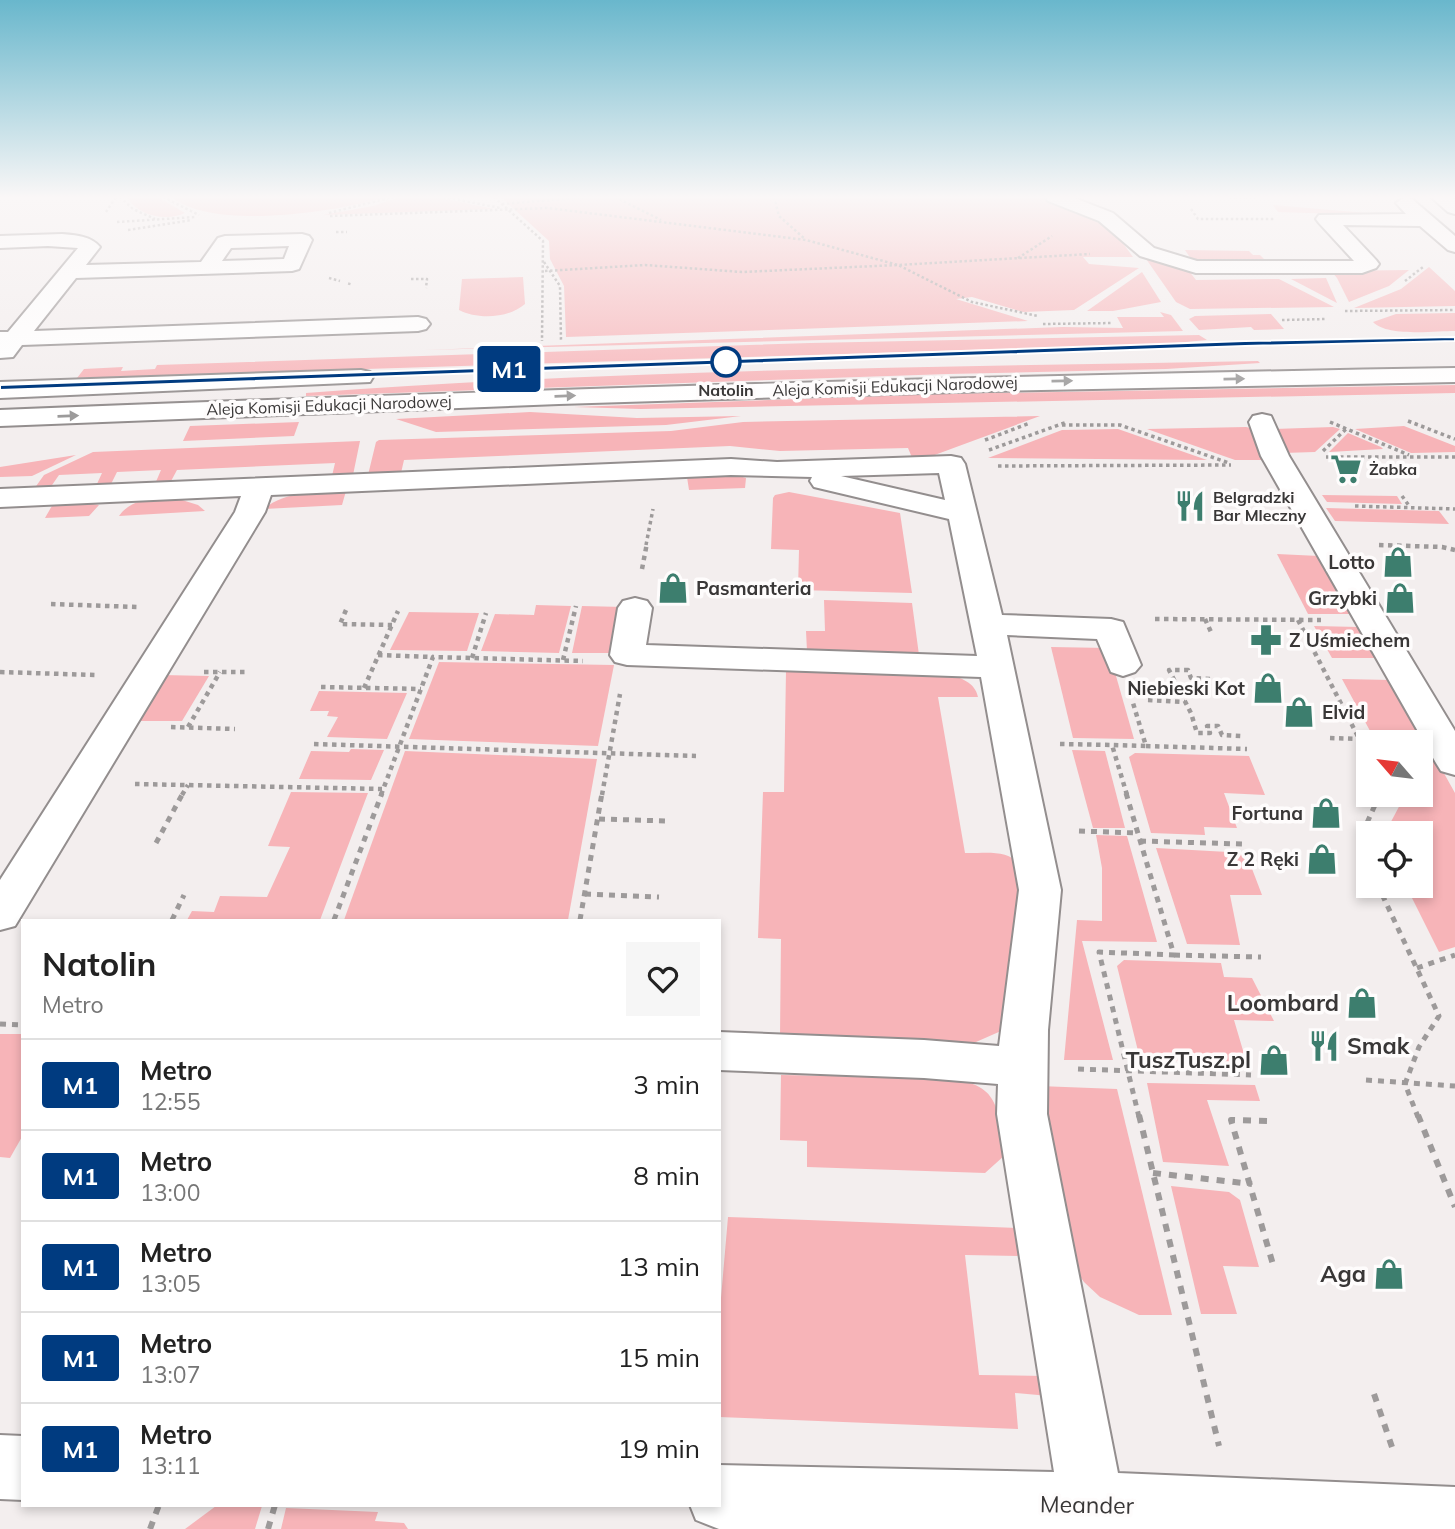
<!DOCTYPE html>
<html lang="pl">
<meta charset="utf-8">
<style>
body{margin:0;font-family:Mulish,sans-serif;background:#f6f6f6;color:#222;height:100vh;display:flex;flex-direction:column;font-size:26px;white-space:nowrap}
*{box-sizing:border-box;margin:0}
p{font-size:23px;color:#767676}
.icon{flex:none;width:38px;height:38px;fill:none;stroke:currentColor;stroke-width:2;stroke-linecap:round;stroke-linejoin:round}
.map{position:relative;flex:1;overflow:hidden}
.details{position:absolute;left:21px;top:919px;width:700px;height:588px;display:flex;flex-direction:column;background:#fff;border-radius:0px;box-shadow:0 4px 10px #0003}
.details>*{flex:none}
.badge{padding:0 14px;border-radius:5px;font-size:24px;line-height:46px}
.needle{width:46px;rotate:298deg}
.controls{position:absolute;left:1356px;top:730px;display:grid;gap:14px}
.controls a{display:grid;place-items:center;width:77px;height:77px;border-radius:0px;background:#fff;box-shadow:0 4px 10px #0003;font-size:35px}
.map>.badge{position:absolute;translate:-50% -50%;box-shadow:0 0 0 4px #fff}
.round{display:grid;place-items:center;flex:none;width:74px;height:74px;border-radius:0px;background:#f6f6f6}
.overview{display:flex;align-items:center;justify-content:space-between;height:119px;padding:0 21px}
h1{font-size:33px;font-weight:700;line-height:52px}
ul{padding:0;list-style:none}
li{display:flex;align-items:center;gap:21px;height:91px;padding:0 21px;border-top:2px solid #e0e0e0}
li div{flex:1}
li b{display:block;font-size:26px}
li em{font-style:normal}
li .badge{min-width:77px;font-weight:700;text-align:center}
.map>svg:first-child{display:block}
.green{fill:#f7b4b8}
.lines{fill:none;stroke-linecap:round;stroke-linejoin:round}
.minor-casing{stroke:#938e8e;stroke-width:4}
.path-far4{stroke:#9d9a9a;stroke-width:2.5;stroke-dasharray:2.5 2.5;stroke-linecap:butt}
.path-far3{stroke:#9d9a9a;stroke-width:3.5;stroke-dasharray:3.5 3.5;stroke-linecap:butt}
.path-far2{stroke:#9d9a9a;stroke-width:4.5;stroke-dasharray:4.5 4.5;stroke-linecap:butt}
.path-far1{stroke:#9d9a9a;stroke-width:5;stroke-dasharray:6 6;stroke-linecap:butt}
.path{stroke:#9d9a9a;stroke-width:6;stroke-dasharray:8 8;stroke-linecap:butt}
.minor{fill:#fff;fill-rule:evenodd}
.oneway{fill:#9c9b9b}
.line{fill:#003b80;stroke:#fff;stroke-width:2}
.stop-dot{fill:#fff;stroke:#003b80;stroke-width:3.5}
.labels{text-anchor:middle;stroke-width:7;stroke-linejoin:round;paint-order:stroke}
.far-street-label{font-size:16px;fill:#393737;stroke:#fefcfc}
.far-stop-label{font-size:16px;font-weight:bold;fill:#393737;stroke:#fefcfc}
.far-poi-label{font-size:16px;font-weight:bold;fill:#393737;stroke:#fefcfc;text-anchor:start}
.poi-label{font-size:19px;font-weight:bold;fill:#393737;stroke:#fefcfc;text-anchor:end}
.near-poi-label{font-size:23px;font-weight:bold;fill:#393737;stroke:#fefcfc;text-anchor:end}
.near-street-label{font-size:23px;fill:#393737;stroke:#fefcfc}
</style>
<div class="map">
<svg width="1455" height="1529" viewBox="0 0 1455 1529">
<rect width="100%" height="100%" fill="#f3eeee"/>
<!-- green -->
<g class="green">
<path d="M 127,197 L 158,197 L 185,213 C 166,222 138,216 127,197 Z"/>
<path d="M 172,197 L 385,197 C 338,212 212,231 172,197 Z"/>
<path d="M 400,197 L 436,197 L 494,209 L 323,215 L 373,206 Z"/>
<path d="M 501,197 L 1042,197 L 1089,215 L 1114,231 L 1133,257 L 1083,257 L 1089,264 L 1139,268 L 1074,310 L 1023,312 L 972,297 L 956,299 L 1028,321 L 566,337 L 564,286 L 550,259 L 549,241 Z"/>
<path d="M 1273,205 L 1367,213 L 1371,215 L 1278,212 Z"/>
<path d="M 1185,250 L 1249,251 L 1253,255 L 1260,255 L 1268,263 L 1191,259 Z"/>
<path d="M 1144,256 L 1189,271 L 1196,280 L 1279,279 L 1334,307 L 1190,309 L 1176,302 Z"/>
<path d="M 1429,267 L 1455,291 L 1455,306 L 1354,308 L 1401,289 Z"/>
<path d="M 1409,270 L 1389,286 L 1349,302 L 1337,278 L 1331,271 Z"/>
<path d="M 1142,272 L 1161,302 L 1113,311 L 1087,311 Z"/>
<path d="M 523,277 L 525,304 C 509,318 478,320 459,310 L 462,279 Z"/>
<path d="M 1326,278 L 1337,303 L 1291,279 Z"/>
<path d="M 1160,312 L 1171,315 L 1183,331 L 424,350 L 1063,327 L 1123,328 L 1117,317 L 1164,317 Z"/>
<path d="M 1455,313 L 1455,331 C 1435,331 1387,337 1373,322 L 1396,314 Z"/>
<path d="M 1271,314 L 1284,329 L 1254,330 L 1251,327 L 1199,330 L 1189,319 L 1195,316 Z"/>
<path d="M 1199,335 L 1207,340 L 1164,344 L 77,378 L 84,369 L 123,367 L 121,371 L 155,369 L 157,365 L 810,343 Z"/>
<path d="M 1258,361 L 1260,363 L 1166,369 L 948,374 L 306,396 L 306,393 C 623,369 941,367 1258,361 Z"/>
<path d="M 1455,385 L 1455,393 L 641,409 L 574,407 L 938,394 Z"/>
<path d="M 530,412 L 637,418 L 741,416 L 666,425 L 436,432 L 396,419 Z"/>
<path d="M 1040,416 L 921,460 L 913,460 L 908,448 L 780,451 L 730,446 L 404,460 L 401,473 L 368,475 L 376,442 L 379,440 L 671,431 L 743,422 Z"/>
<path d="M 299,422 L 294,436 L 183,441 L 190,426 Z"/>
<path d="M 1404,426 L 1455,446 L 1455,452 L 1411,453 L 1355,429 Z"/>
<path d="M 1246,427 L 1255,429 L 1266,460 L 1235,460 L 1147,429 Z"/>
<path d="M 1333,427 L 1340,429 L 1315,452 L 1283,453 L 1274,429 Z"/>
<path d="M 1118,429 L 1207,460 L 988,458 L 1062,430 Z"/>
<path d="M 1348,433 L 1381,447 L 1383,449 L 1329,452 Z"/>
<path d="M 360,441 L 353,475 L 332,476 L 335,463 L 177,470 L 170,483 L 155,484 L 161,470 L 117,472 L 110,486 L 96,486 L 102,473 L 59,475 L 50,488 L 34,489 L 44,475 L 93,452 Z"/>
<path d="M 76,455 L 32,476 L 0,477 L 0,467 Z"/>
<path d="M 739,476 L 746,478 L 745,488 L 689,490 L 687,477 Z"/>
<path d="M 346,491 L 342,505 L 264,509 C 286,490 318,493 346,491 Z"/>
<path d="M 789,492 L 900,513 L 912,593 L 798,590 L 799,550 L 771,549 L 773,498 L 775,495 Z"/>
<path d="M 1322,495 L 1397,496 L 1402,504 L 1327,502 Z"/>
<path d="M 182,500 L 198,505 L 205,511 L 119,516 C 133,496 159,498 182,500 Z"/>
<path d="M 87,503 L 99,505 L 89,516 L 45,518 L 53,504 Z"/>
<path d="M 1326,508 L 1439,511 L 1449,524 L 1335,521 Z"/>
<path d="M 1277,554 L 1319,556 L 1352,614 L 1308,614 Z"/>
<path d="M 824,600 L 912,603 L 919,655 L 807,651 L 806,631 L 825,631 Z"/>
<path d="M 536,605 L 571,606 L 559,653 L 481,651 L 495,614 L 534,615 Z"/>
<path d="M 582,606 L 624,607 L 616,653 L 572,653 Z"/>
<path d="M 409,612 L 479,613 L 467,651 L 390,650 Z"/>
<path d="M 1314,626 L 1359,627 L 1378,658 L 1332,658 Z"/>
<path d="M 1051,647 L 1108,648 L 1134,739 L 1073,738 Z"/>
<path d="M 439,662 L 614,665 L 598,746 L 409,739 Z"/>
<path d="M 786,671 L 947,674 C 961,678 975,682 978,697 L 938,697 L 965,853 C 981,854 1011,848 1019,866 C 1022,872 1022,882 1023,889 L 1001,1031 L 976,1042 L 939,1043 L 780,1036 L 781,939 L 758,938 L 763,792 L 784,792 Z"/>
<path d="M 162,675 L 209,676 L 182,721 L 133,721 Z"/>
<path d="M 1342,679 L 1391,680 L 1431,747 L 1421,747 L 1421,742 L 1376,742 Z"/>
<path d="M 319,691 L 407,693 L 387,739 L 327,737 L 338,717 L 327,716 L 329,711 L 310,711 Z"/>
<path d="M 351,749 L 384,750 L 371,780 L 299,779 L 311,751 L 349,752 Z"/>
<path d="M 1072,750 L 1105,751 L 1125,828 L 1093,828 Z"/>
<path d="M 405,751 L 597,759 L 568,920 L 344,920 Z"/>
<path d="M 1135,753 L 1249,756 L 1265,795 L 1224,793 L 1237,828 L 1204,827 L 1205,835 L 1151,833 L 1129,757 Z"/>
<path d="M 1421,759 L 1436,759 L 1455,793 L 1455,947 L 1439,952 L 1406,886 L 1421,886 L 1421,833 L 1385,833 L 1402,801 L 1400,795 L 1421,794 Z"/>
<path d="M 291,792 L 368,793 L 320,920 L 187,920 L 192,911 L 214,912 L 220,896 L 267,897 L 290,847 L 268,846 Z"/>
<path d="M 1096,835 L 1127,836 L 1157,942 L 1082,941 L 1113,1060 L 1064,1060 L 1077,920 L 1102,921 L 1102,868 Z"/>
<path d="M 1156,848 L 1246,853 L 1262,895 L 1230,895 L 1240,945 L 1187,944 Z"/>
<path d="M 1124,960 L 1221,963 L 1224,977 L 1252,978 L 1274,1021 L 1234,1020 L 1247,1064 L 1140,1059 L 1117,966 Z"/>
<path d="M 0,1034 L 23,1034 L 23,1135 L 10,1158 L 0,1157 Z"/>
<path d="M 781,1075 L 939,1078 C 999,1082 997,1102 1005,1155 L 985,1173 L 807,1167 L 807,1141 L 780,1140 Z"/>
<path d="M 1147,1083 L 1255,1085 L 1260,1101 L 1207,1100 L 1229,1166 L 1163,1162 Z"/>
<path d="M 1039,1086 L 1117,1089 L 1172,1315 L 1139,1315 L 1100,1297 L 1084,1282 L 1066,1257 Z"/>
<path d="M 1171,1186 L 1229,1192 L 1240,1200 L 1259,1267 L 1223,1266 L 1237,1314 L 1201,1314 Z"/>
<path d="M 728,1217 L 1019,1228 L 1025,1256 L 965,1255 L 979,1375 L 1044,1376 L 1049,1396 L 1015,1393 L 1018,1429 L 719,1417 L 719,1321 Z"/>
<path d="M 216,1506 L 262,1506 L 255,1529 L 185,1529 Z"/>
<path d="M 286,1508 L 378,1512 L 375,1521 L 404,1523 L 408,1529 L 281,1529 Z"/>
</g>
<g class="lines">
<defs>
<g id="minor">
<path d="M 1046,197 L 1072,197 L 1113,213 L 1154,248 L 1197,261 L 1354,261 L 1319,223 L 1316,219 L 1319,215 L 1406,214 L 1396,203 L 1405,197 L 1412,199 L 1455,236 L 1455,252 L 1448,250 L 1420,226 L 1343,225 L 1376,260 L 1379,264 L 1376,268 L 1362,273 L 1196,273 L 1140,256 L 1099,221 L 1048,201 Z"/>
<path d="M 1431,197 L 1452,197 L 1455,199 L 1455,214 L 1448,212 Z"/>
<path d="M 62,234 C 75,235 91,236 100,247 L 86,265 L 201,262 L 218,238 L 225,236 L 302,234 L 309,236 L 312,240 L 299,269 L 292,271 L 76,278 L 34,331 L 418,317 L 426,319 L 430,324 L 426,329 L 418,331 L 22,345 L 13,357 L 0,358 L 0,332 L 8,332 L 78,248 L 48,246 L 0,248 L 0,236 ZM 289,246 L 284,259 L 222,261 L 231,248 Z"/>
<path d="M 1455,368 L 1455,382 L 989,391 L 559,404 L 0,426 L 0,410 C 485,391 970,376 1455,368 Z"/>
<path d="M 361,370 L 370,372 L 373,377 L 370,382 L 0,398 L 0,382 Z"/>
<path d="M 1262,414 L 1271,416 L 1289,456 L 1455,731 L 1455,775 L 1441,771 L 1436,763 L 1261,456 L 1249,422 L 1253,416 Z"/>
<path d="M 951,456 L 961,458 L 965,464 L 1002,615 L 1111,619 L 1123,622 L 1141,665 L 1135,672 L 1123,676 L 1111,672 L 1097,639 L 1007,635 L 1061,890 L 1048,1030 L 1047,1114 L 1118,1473 L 1455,1487 L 1455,1529 L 719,1529 L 696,1520 L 690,1505 L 719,1505 L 719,1465 L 1054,1472 L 997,1114 L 998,1084 L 924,1078 L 719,1070 L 719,1032 L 924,1040 L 999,1046 L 1019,890 L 981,677 L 627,665 L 615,662 L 610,655 L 618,608 L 623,601 L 635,598 L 647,601 L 652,608 L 646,645 L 977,656 L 949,519 L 814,487 L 810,481 L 812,477 L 731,475 L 271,495 L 265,512 L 15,926 L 0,930 L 0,880 L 235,512 L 241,496 L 0,507 L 0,489 L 731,459 L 777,462 ZM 939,473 L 945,500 L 841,476 Z"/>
<path d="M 0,1435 L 23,1436 L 23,1500 L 0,1499 Z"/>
</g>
</defs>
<!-- minor casing -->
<use href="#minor" class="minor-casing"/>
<!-- path-far4 -->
<g class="path-far4">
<path d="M 120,197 L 133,209 L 155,219"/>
<path d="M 163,197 L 199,215"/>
<path d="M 443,197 L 501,208"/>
<path d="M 494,197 L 543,241 L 542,341"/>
<path d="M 615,197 L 661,220"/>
<path d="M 774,197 L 779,216 L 805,239"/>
<path d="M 1229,197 L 1255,198"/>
<path d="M 502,204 L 588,197"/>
<path d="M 1191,209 L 1198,219 L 1275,219"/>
<path d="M 106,212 L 116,197"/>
<path d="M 329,213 L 393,197"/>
<path d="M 330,216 L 548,208 L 806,240 L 898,265 L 1090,254"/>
<path d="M 117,222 L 195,217"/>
<path d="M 128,230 L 192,220"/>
<path d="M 336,232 L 347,232"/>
<path d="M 1018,258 L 1052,236"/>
<path d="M 544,262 L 560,286 L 561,341"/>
<path d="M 545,271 L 645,265 L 742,272 L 898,265 L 972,302 L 1038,316"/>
<path d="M 329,278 L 340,281"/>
<path d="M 411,279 L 427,279 L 426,288"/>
<path d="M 1405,281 L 1423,267"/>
<path d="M 349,285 L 350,281"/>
<path d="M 1345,311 L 1455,310"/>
<path d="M 1282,320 L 1327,319"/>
<path d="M 1043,324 L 1113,323"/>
</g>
<!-- path-far3 -->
<g class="path-far3">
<path d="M 1408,421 L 1455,439"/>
<path d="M 1330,422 L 1409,455"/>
<path d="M 1062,425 L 1120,425 L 1229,463"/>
<path d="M 985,440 L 1030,423"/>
<path d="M 989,450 L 1067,422"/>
<path d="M 1323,451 L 1346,429"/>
<path d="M 1326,457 L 1455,457"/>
<path d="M 998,466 L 1231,465"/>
<path d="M 1402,496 L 1410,507"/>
<path d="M 1355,506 L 1455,509"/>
<path d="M 646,545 L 653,509"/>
</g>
<!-- path-far2 -->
<g class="path-far2">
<path d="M 1379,545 L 1442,547 L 1455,550"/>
<path d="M 642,569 L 647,543"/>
<path d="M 51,604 L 137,607"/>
<path d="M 346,610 L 340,624 L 392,625"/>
<path d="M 1155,619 L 1321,620"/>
<path d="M 1205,619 L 1211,632"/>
<path d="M 1298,620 L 1368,756"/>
<path d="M 378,655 L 433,657"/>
<path d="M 472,658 L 486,613"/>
<path d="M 563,660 L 576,606"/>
<path d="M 0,672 L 95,675"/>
<path d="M 204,672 L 246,672"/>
<path d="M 1210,679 L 1191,678 L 1188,670 L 1169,670 L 1191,713 L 1197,733 L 1210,733 L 1207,726 L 1218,726 L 1222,735 L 1241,736"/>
<path d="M 321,687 L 421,689"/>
<path d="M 364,688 L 398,611"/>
<path d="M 1148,700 L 1185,702"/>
<path d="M 171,727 L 235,729"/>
<path d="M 188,727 L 220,672"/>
<path d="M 1330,738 L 1360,739"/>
<path d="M 314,744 L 696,756"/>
<path d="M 1060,744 L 1112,745"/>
<path d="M 1146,746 L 1247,749"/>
<path d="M 135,784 L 382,789"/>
<path d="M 182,795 L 188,785"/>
<path d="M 381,795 L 433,657 L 583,661"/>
<path d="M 602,795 L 620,694"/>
<path d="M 1127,795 L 1112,745 L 1146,746 L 1133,703"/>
</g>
<!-- path-far1 -->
<g class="path-far1">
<path d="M 1126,793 L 1174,955 L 1099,952 L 1139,1117"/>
<path d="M 599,819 L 668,821"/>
<path d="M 1079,831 L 1138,833"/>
<path d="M 1370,833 L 1366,825 L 1380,794"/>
<path d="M 1140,841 L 1242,844"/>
<path d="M 156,843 L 183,793"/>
<path d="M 1395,886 L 1396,888 L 1380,890 L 1439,1016 L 1419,1047 L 1405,1084 L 1418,1117"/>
<path d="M 585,894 L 659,897"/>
<path d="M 172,920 L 184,895"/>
<path d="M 334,920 L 382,793"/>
<path d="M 580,920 L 602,793"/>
<path d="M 1174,955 L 1261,957"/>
<path d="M 1417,968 L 1455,955"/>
<path d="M 0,1024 L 23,1025"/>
<path d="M 1078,1069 L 1251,1075"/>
<path d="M 1366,1080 L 1455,1086"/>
</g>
<!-- path -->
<g class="path">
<path d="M 1139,1115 L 1219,1446"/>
<path d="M 1418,1115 L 1455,1207"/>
<path d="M 1267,1121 L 1231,1120 L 1274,1268"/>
<path d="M 1153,1173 L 1252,1184"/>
<path d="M 1374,1394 L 1394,1453"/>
<path d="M 150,1529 L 159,1505"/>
<path d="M 268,1529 L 275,1505"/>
</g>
<!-- minor -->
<use href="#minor" class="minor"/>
</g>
<!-- one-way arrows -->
<defs><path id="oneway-solid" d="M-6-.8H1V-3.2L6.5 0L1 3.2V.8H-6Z" transform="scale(1.75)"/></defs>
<g class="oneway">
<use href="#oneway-solid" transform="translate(1234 379) rotate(-1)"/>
<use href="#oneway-solid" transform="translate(1062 381) rotate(-1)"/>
<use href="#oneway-solid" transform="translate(565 396) rotate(-2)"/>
<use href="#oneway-solid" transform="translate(68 416) rotate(-2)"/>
</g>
<!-- sky -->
<linearGradient id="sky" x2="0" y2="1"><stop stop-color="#69b7cc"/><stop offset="0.48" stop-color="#faf7f7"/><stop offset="1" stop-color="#faf7f7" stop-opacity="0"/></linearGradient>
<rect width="1455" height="411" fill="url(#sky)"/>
<!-- line -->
<path class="line" d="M 1455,337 L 1455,341 L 1245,346 L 0,390 L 0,385 L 1245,341 Z"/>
<!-- icons -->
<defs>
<symbol id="supermarket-bare" viewBox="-9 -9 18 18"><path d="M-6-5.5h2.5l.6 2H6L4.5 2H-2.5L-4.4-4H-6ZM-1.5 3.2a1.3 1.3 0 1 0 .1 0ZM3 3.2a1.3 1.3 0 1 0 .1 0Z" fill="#3d7e6e" stroke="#fefcfc" stroke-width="2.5" paint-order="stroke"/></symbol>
<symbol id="restaurant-bare" viewBox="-9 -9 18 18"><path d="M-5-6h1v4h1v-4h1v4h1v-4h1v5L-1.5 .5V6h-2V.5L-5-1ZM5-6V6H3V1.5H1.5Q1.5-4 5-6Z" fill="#3d7e6e" stroke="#fefcfc" stroke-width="2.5" paint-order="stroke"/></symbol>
<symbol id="shop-bare" viewBox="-9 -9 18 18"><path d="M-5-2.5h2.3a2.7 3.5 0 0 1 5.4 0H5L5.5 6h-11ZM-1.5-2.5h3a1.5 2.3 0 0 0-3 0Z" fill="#3d7e6e" stroke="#fefcfc" stroke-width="2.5" paint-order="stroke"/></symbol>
<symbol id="pharmacy-bare" viewBox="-9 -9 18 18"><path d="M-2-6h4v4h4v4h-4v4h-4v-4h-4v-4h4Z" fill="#3d7e6e" stroke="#fefcfc" stroke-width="2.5" paint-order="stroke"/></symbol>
</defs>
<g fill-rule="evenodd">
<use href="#supermarket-bare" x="1324" y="447" width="44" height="44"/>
<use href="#restaurant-bare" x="1168" y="484" width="44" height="44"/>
<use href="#shop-bare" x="1376" y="540" width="44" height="44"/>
<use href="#shop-bare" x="651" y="566" width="44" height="44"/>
<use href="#shop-bare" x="1378" y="576" width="44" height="44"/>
<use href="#pharmacy-bare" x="1244" y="618" width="44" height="44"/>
<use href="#shop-bare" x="1246" y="666" width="44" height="44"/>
<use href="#shop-bare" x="1277" y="690" width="44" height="44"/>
<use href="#shop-bare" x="1304" y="791" width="44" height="44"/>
<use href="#shop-bare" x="1300" y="837" width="44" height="44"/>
<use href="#shop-bare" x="1340" y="981" width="44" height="44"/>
<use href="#restaurant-bare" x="1302" y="1024" width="44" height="44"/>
<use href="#shop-bare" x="1252" y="1038" width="44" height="44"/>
<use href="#shop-bare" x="1367" y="1252" width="44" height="44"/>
</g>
<!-- markers -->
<circle class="stop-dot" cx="726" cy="362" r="14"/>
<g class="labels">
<!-- far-street labels -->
<g class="far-street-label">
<text transform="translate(895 386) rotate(-2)" y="6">Aleja Komisji Edukacji Narodowej</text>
<text transform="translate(329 405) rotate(-2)" y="6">Aleja Komisji Edukacji Narodowej</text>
</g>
<!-- far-stop labels -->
<g class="far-stop-label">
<text x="726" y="396">Natolin</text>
</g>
<!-- far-poi labels -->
<g class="far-poi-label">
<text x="1369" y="475">Żabka</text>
<text x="1213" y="503">Belgradzki<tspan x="1213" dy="18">Bar Mleczny</tspan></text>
</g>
<!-- poi labels -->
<g class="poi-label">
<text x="1375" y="569">Lotto</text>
<text x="696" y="595" text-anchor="start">Pasmanteria</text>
<text x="1377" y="605">Grzybki</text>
<text x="1289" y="647" text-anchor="start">Z Uśmiechem</text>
<text x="1245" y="695">Niebieski Kot</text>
<text x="1322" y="719" text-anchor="start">Elvid</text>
<text x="1303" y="820">Fortuna</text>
<text x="1299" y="866">Z 2 Ręki</text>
</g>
<!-- near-poi labels -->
<g class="near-poi-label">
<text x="1339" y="1011">Loombard</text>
<text x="1347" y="1054" text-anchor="start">Smak</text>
<text x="1251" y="1068">TuszTusz.pl</text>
<text x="1366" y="1282">Aga</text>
</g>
<!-- near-street labels -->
<g class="near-street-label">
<text transform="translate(1087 1505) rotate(1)" y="8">Meander</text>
</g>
</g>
</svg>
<div class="controls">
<a><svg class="needle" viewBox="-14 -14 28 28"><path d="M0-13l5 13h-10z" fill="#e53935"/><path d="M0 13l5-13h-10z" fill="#767676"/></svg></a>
<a><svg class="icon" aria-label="locate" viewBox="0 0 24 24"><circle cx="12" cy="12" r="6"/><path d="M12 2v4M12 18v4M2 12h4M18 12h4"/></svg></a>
</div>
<b class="badge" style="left:509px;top:369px;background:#003b80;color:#fff">M1</b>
<section class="details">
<div class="overview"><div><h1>Natolin</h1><p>Metro</p></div><a class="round"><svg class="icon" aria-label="heart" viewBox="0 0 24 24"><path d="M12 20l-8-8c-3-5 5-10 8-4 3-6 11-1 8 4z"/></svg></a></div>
<ul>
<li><span class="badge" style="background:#003b80;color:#fff">M1</span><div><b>Metro</b><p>12:55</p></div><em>3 min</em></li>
<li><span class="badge" style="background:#003b80;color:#fff">M1</span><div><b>Metro</b><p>13:00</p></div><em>8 min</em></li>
<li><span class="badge" style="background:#003b80;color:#fff">M1</span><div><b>Metro</b><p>13:05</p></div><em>13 min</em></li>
<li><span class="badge" style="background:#003b80;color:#fff">M1</span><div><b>Metro</b><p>13:07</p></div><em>15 min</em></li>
<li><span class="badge" style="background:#003b80;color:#fff">M1</span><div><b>Metro</b><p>13:11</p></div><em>19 min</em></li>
</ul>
</section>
</div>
